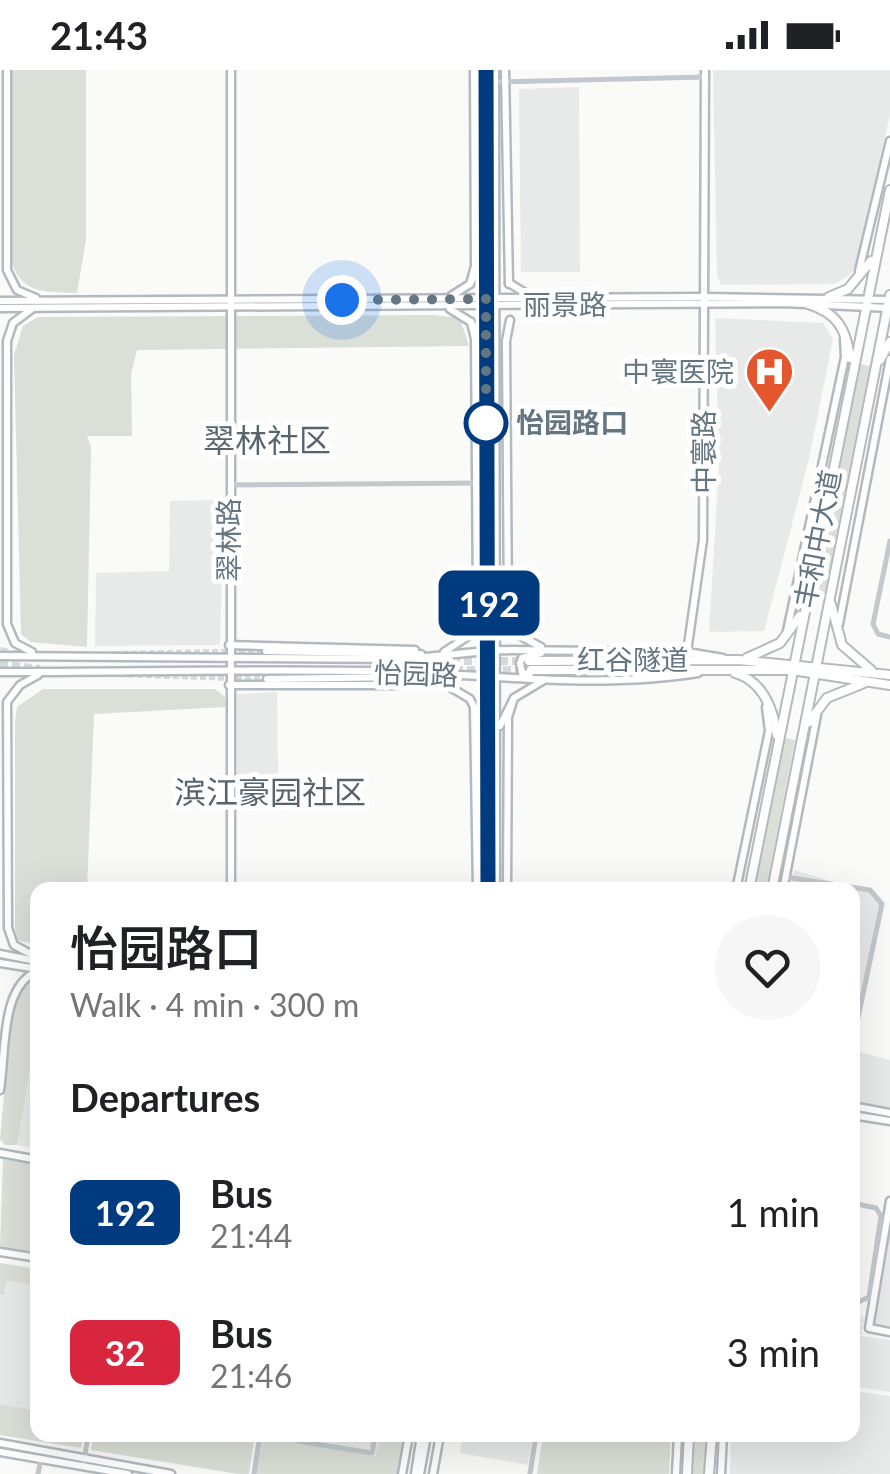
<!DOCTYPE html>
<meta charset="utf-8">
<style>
body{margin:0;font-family:Lato,"Noto Sans SC",sans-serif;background:#f6f6f6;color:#202124;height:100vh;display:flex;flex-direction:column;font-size:38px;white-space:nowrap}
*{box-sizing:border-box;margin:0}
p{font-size:32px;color:#757577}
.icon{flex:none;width:55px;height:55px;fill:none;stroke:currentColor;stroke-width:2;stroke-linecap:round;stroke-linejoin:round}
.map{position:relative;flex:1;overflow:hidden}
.side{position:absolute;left:30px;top:812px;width:830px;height:560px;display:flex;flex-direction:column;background:#fff;border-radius:20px;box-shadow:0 10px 40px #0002}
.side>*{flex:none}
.badge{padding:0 20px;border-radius:15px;font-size:35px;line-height:65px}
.you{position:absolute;width:50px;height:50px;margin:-25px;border:8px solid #fff;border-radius:50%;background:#1a73e8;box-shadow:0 0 0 15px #1a73e833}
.map>.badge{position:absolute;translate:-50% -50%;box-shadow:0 0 0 5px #fff}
h2{padding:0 40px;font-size:38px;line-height:90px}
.round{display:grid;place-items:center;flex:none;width:105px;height:105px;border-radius:52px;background:#f6f6f6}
.overview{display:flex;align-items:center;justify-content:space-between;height:170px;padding:0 40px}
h1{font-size:48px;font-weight:600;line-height:75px}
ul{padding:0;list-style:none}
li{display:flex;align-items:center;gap:30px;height:140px;padding:0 40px}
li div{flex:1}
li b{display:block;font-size:38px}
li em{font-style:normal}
li .badge{min-width:110px;font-weight:700;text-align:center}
.status{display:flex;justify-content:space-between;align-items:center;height:70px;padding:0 50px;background:#fff;direction:ltr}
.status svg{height:28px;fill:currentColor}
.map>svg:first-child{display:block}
.built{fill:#e8e9e9}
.green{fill:#dadfd7}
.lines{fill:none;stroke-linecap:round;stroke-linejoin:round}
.secondary-tunnel{stroke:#d5d9db;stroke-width:6;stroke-dasharray:6 3;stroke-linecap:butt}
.primary-tunnel{stroke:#d5d9db;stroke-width:8;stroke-dasharray:8 4;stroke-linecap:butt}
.secondary-casing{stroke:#b3babf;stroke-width:11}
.primary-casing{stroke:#b5babe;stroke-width:12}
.street{stroke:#c3c8cc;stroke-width:5}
.secondary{stroke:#fff;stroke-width:6}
.primary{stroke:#fff;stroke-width:8}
.line-casing{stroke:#fff;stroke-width:22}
.line{stroke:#003b80;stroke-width:15}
.walk{stroke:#657683;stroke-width:10;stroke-dasharray:0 18}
.stop-dot{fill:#fff;stroke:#003b80;stroke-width:5}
.labels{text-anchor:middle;stroke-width:10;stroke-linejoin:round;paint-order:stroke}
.street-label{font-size:28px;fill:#657683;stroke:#fff}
.poi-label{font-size:28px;fill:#657683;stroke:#fff;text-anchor:end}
.stop-label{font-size:28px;font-weight:bold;fill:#657683;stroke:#fff;text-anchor:start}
.quarter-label{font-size:32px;fill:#57646e;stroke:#fff}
</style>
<div class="status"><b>21:43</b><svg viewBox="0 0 49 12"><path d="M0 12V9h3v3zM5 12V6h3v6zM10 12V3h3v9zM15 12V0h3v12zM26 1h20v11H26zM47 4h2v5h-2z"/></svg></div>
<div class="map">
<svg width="890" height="1404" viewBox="0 0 890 1404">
<rect width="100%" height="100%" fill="#fafaf8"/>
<!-- built -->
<g class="built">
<path d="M 713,0 L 890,0 L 890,44 L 857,192 L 851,204 L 835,214 L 721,215 L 717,206 Z"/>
<path d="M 579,17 L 580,202 L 521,202 L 519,19 Z"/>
<path d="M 715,248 L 823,253 L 833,269 L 808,393 L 764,561 L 709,562 L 719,396 Z"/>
<path d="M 224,430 L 220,575 L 95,576 L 96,503 L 169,501 L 170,431 Z"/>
<path d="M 277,622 L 278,706 L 237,707 L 237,624 Z"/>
<path d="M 794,800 L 868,822 L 880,835 L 853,962 L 852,820 L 790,820 Z"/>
<path d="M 37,960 L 37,1079 L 17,1075 Z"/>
<path d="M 857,981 L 890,990 L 890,1039 L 853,1033 Z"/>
<path d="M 890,1161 L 890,1258 L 874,1255 Z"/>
<path d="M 0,1193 L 37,1199 L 38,1365 L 83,1365 L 81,1378 L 0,1365 Z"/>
<path d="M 852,1245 L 864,1247 L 861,1266 L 890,1270 L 890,1322 L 853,1316 Z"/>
<path d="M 853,1321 L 890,1326 L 890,1404 L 730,1404 L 731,1365 L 852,1365 Z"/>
<path d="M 293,1365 L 381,1365 L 377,1386 L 292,1372 Z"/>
<path d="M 463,1365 L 533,1365 L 528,1395 L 460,1383 Z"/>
</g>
<!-- green -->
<g class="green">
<path d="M 12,0 L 86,0 L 86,170 L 77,223 C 49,222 22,225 12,193 Z"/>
<path d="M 434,245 L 460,248 L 469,276 L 137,280 L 131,304 L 132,366 L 87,366 L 91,377 L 87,577 L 31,572 L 21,564 L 14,285 L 23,256 L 38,247 Z"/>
<path d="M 860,294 L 870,296 L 824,526 L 818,527 L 813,525 Z"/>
<path d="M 43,619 L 215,619 L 225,627 L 226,637 L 94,644 L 87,820 L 38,820 L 37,874 L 19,871 L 15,861 L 15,653 L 17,637 Z"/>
<path d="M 785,668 L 795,670 L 766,820 L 754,820 Z"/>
<path d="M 37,906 L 37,960 L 17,1075 L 5,1075 L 0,1069 L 13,927 Z"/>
<path d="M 3,1089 L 37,1095 L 37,1184 L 0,1177 Z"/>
<path d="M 0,1193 L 34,1199 L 31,1214 L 6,1211 L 4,1225 L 0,1224 Z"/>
<path d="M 0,1334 L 37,1341 L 38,1365 L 83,1365 L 81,1378 L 0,1365 Z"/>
<path d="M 93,1365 L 227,1365 L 254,1370 L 249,1404 L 238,1404 L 91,1380 Z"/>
<path d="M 263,1365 L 293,1365 L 292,1372 L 376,1386 L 381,1365 L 406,1365 L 399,1404 L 256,1404 Z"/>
<path d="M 543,1365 L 671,1365 L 669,1404 L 537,1404 Z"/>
<path d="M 694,1365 L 706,1365 L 704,1404 L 691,1404 Z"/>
</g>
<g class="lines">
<!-- secondary-tunnel -->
<g class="secondary-tunnel">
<path d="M 113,584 L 266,581"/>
<path d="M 110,604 L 267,609"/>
</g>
<!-- primary-tunnel -->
<g class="primary-tunnel">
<path d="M 0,581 L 20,585"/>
<path d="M 404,591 L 529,591"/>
<path d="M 0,594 L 40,599"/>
<path d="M 419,600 L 531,600"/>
</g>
<defs>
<g id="secondary">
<path d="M 7,0 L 7,200 L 17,220 L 36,228"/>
<path d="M 486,0 L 488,820"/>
<path d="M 495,0 L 496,820"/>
<path d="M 505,0 L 509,214"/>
<path d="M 859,201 L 890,71"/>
<path d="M 509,213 L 532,227"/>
<path d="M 470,214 L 475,196 L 474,0"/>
<path d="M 451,226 L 470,214 L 483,187"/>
<path d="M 0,231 L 705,227 L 890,230"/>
<path d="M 0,238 L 784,233 L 889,238"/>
<path d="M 450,239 L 471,252 L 484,281"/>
<path d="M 510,250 L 506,271 L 508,541 L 515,563"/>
<path d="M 499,535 L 515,563 L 541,577"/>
<path d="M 839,554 L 890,289"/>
<path d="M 787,561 L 845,287 L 844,269"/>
<path d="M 470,565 L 477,532 L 475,269 L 471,252"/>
<path d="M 229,575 L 415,580"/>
<path d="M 266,581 L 421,584"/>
<path d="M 32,582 L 15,573 L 7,554 L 7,271 L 13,253 L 33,238"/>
<path d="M 444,582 L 470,565 L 486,538"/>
<path d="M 687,582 L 703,470 L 705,0"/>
<path d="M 0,586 L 405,589 L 497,580 L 687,582 L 723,588"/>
<path d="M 0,602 C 124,602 248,599 372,601 C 479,603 592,620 698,603"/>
<path d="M 530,604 L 522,603 L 520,593 L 522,588 L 541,583"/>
<path d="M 435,608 L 470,629 L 486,661"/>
<path d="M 267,609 L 403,607"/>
<path d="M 229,615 L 399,615 L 419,607"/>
<path d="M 474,639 L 477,820"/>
<path d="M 500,656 L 514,628 L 544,610"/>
<path d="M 231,820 L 231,0"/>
<path d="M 507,820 L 508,647 L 514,628"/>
<path d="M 736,820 L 769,661 L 766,637"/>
<path d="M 783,820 L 817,645"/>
<path d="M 0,884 L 36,891"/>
<path d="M 38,888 L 14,875 L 8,858 L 7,632 L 20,615 L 38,605"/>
<path d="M 0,893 L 38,899"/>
<path d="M 0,1020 C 6,983 0,915 38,901"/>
<path d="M 852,1036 L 890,1043"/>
<path d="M 852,1045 L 890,1051"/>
<path d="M 0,1083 L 38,1090"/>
<path d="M 890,1131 L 869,1258 L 890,1262"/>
<path d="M 0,1182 L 38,1188"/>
<path d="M 0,1373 L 171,1404"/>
<path d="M 0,1382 L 128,1404"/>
<path d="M 402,1404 L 409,1365"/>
<path d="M 415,1404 L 421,1365"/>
<path d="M 420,1404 L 427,1365"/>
<path d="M 433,1404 L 440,1365"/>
<path d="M 676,1404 L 678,1365"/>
<path d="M 721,1404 L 723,1365"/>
</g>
<g id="primary">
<path d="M 829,227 L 848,219 L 871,191"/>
<path d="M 808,234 C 837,243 846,258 850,288"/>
<path d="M 880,290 L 890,272"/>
<path d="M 831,534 L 842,575 L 871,600"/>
<path d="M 747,588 L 780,573 L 800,546"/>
<path d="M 529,591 L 738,590 L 890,605"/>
<path d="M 531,600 L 792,600 L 890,615"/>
<path d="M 735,603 C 763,611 773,638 777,665"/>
<path d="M 809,652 L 827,628 L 864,613"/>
<path d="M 749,820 L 890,120"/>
<path d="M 772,820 L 890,225"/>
<path d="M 687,1404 L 689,1365"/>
<path d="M 709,1404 L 712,1365"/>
</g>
</defs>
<!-- secondary casing -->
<use href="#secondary" class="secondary-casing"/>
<!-- primary casing -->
<use href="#primary" class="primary-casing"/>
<!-- street -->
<g class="street">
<path d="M 495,12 L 705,7"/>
<path d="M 230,415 L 486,413"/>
<path d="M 890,471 L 873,554 L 878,564 L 890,567"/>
<path d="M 785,807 L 870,820 L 882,834 L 852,976"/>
<path d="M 852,1133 L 876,1138 L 881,1146 L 869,1227 L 852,1235"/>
<path d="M 298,1365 L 297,1371 L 372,1383 L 375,1365"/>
<path d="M 84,1392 L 88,1365"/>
<path d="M 38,1404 L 41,1389"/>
<path d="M 254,1404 L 260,1365"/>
<path d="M 530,1404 L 536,1365"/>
</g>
<!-- secondary -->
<use href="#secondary" class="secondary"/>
<!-- primary -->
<use href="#primary" class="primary"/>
</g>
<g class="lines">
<defs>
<path id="line" d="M 486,0 L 488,820"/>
</defs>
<!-- line casing -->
<use href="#line" class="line-casing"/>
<!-- line -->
<use href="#line" class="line"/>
<!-- walk -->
<path class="walk" d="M 342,230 L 486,229 L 486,353"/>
</g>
<!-- icons -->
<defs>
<symbol id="hospital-pin" viewBox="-11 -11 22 30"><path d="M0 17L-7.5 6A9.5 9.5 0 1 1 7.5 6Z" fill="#e4572e" stroke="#fff"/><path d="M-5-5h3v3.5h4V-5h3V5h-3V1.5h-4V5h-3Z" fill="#fff"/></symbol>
</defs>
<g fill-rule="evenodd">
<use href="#hospital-pin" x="742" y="274" width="55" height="75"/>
</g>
<!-- markers -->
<circle class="stop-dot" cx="486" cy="353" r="20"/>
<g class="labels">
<!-- street labels -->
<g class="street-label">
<text x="565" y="245">丽景路</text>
<text transform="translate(704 382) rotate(-90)" y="10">中寰路</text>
<text transform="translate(818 469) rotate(-79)" y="10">丰和中大道</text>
<text transform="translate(229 470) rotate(-90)" y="10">翠林路</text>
<text x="633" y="600">红谷隧道</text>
<text transform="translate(416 604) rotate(2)" y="10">怡园路</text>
</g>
<!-- poi labels -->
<g class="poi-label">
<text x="734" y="312">中寰医院</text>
</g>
<!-- stop labels -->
<g class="stop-label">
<text x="516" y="363">怡园路口</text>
</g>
<!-- quarter labels -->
<g class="quarter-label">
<text x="267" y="382">翠林社区</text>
<text x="270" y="734">滨江豪园社区</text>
</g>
</g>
</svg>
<div class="you" style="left:342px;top:230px"></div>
<b class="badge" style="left:489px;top:533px;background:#003b80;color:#fff">192</b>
<section class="side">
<div class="overview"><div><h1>怡园路口</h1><p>Walk · 4 min · 300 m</p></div><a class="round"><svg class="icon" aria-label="heart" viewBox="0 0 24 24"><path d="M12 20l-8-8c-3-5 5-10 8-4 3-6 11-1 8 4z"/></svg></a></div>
<h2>Departures</h2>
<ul>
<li><span class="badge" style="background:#003b80;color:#fff">192</span><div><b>Bus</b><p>21:44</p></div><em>1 min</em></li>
<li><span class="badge" style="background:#d7263d;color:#fff">32</span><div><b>Bus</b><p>21:46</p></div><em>3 min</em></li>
</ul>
</section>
</div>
